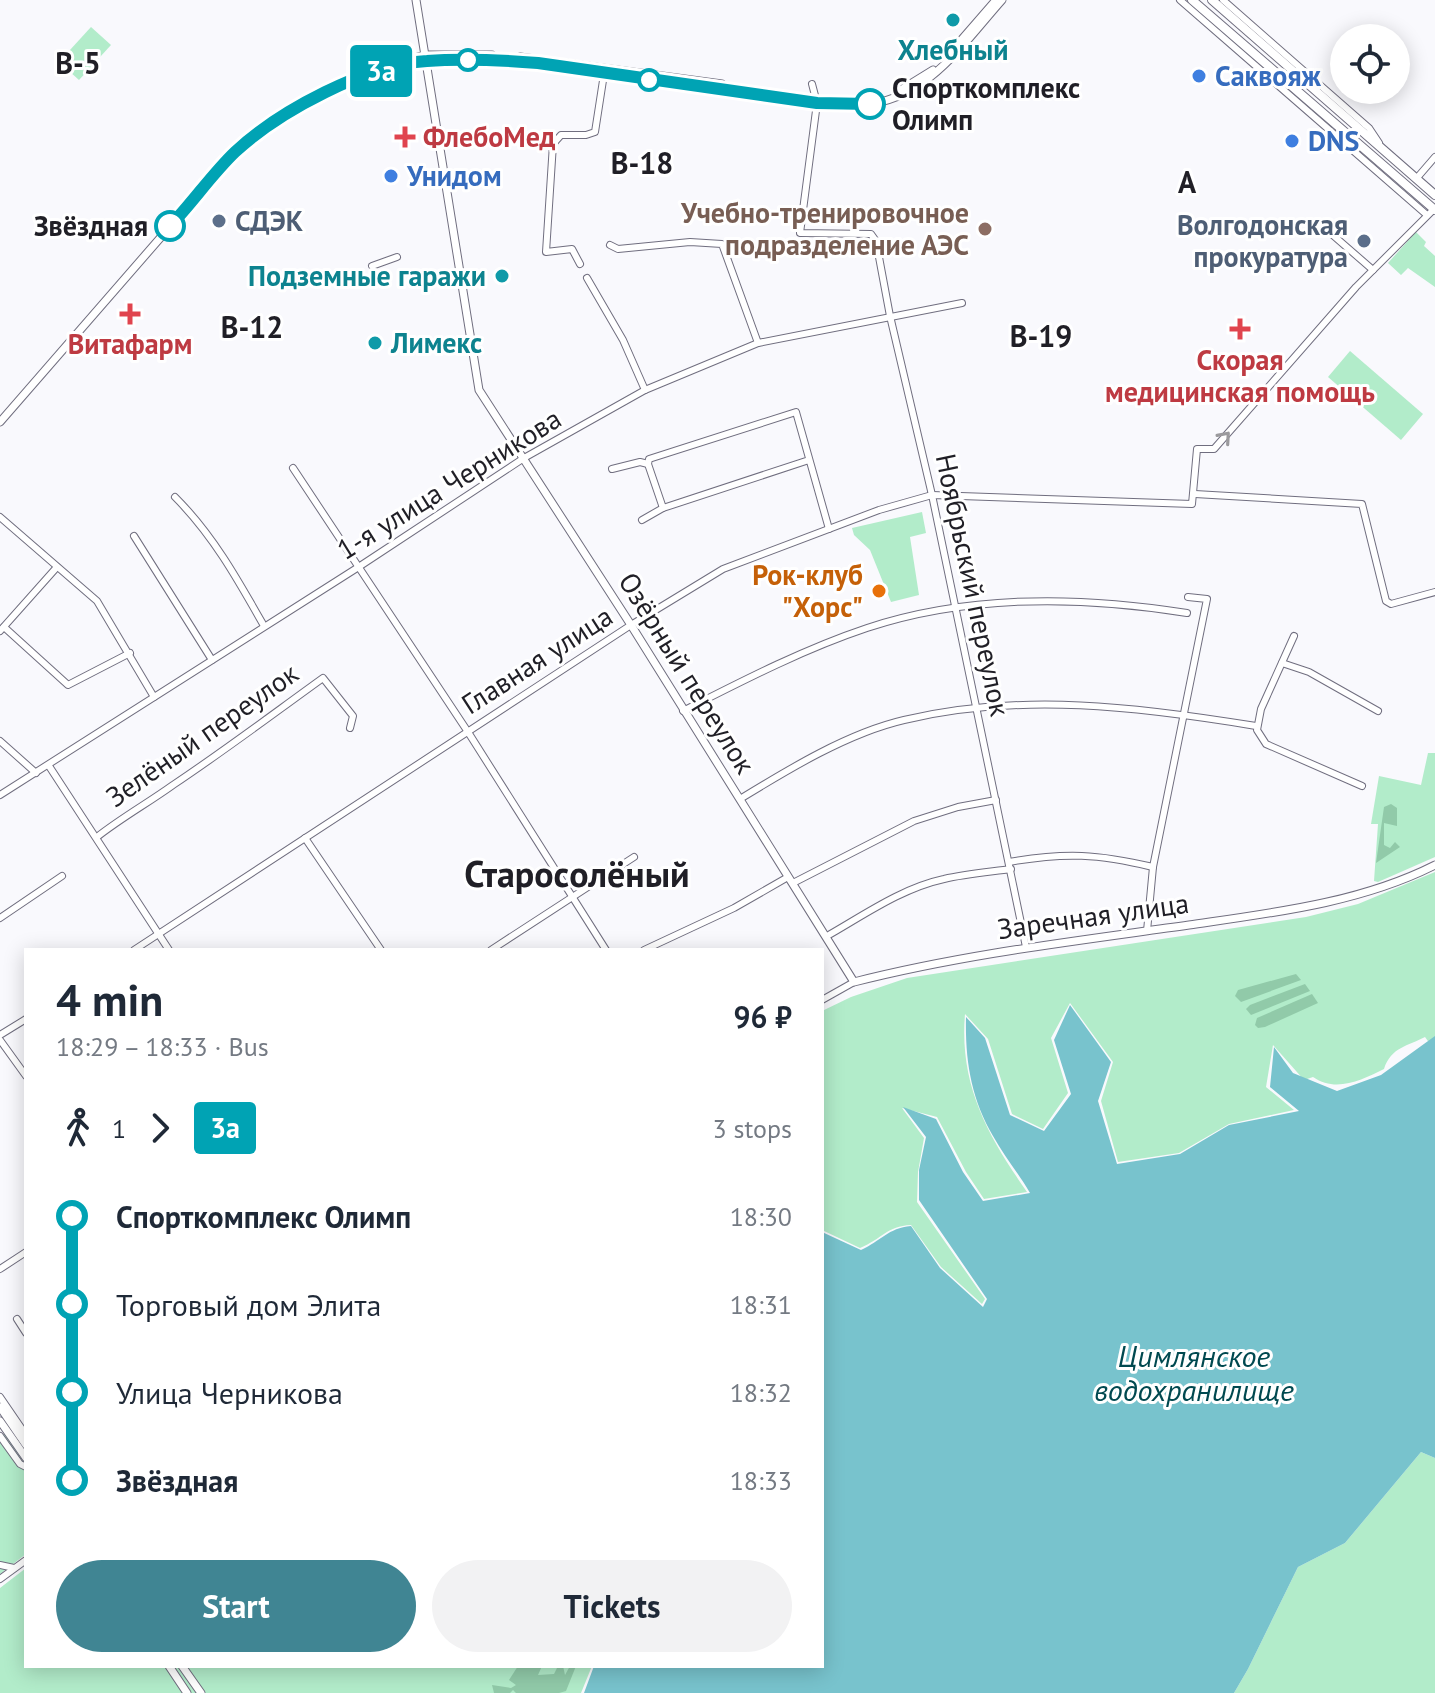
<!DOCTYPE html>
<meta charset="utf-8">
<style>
body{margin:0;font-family:"PT Sans",sans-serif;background:#f2f2f3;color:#1f2937;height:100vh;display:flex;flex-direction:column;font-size:30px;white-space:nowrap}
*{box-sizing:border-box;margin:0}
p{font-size:26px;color:#747a83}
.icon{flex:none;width:44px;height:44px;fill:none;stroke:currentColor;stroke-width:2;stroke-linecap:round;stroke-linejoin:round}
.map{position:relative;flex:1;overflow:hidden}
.panel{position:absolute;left:24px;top:948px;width:800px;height:720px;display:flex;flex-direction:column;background:#fff;border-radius:0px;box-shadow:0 4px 20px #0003}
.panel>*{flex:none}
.badge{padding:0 16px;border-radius:6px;font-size:28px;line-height:52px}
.buttons{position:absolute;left:1330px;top:24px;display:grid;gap:16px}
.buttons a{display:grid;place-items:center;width:80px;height:80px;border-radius:50%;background:#fff;box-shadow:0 4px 20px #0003;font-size:40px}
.map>.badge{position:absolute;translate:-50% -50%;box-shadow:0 0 0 4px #fff}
.legs{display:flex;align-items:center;gap:12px;height:88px;padding:0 32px;font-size:26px}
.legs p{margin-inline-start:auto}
.headline{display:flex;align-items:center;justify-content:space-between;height:136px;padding:0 32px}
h1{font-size:44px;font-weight:600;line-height:60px}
.button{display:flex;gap:16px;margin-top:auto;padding:16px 32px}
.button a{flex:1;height:92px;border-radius:48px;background:#408593;color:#fff;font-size:32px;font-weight:600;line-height:92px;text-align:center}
.button a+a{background:#f2f2f3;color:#1f2937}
ul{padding:0 32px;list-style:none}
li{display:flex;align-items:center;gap:28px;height:88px;font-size:30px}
li i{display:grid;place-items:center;width:12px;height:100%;margin:0 10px;background:currentColor}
li i::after{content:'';width:20px;height:20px;margin:-10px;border:6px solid;border-radius:50%;background:#fff}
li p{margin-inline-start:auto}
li:first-child i{background:linear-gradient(#0000 50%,currentColor 0)}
li:last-child i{background:linear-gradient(currentColor 50%,#0000 0)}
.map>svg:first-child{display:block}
.green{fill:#b2ecca}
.forest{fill:#91caa9}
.water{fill:#78c3cd}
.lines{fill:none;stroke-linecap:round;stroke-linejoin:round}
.minor-casing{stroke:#706e7f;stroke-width:8}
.tertiary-casing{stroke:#706e7f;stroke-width:9}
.secondary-casing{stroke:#706e7f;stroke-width:10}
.minor{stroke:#fff;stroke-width:6}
.tertiary{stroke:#fff;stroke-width:7}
.secondary{stroke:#fff;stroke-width:8}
.oneway{stroke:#9b9a9d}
.line-1-casing{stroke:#fff;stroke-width:18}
.line-1{stroke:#00a3b4;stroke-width:12}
.culture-dot{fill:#0f9aa8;stroke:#fff;stroke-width:3}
.stop-1-dot{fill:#fff;stroke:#00a3b4;stroke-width:4}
.shop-dot{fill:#3f7fe0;stroke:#fff;stroke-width:3}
.health-dot{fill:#e0444e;stroke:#fff;stroke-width:3}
.service-dot{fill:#5c6f8a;stroke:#fff;stroke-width:3}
.education-dot{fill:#8d6e63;stroke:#fff;stroke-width:3}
.food-dot{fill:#e8710a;stroke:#fff;stroke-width:3}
.labels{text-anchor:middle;stroke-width:6;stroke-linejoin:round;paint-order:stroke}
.culture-label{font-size:28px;font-weight:bold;fill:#0d838f;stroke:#fff}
.shop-label{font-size:28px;font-weight:bold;fill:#366cbe;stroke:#fff;text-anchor:start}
.stop-label{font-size:28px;font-weight:bold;fill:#201f26;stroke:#fff;text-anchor:start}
.health-label{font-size:28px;font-weight:bold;fill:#be3a42;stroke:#fff}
.education-label{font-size:28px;font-weight:bold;fill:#785e54;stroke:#fff;text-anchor:end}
.service-label{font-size:28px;font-weight:bold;fill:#4e5e75;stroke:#fff;text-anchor:start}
.street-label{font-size:28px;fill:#201f26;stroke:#fff}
.food-label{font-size:28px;font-weight:bold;fill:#c56008;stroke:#fff;text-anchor:end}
.neighbourhood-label{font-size:30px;font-weight:bold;fill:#201f26;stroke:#fff}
.water-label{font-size:30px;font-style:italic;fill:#004950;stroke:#fff}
.district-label{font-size:36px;font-weight:bold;fill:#201f26;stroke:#fff}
</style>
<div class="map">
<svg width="1435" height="1693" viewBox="0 0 1435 1693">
<rect width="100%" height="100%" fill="#f9f9fd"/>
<!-- green -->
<g class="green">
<path d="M 91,27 L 111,45 L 79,80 L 59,62 Z"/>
<path d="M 1416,232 L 1426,242 L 1424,246 L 1435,256 L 1435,287 L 1408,268 L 1401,275 L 1388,263 Z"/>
<path d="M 1350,351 L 1423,414 L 1401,440 L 1328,377 Z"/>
<path d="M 922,512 L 926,533 L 910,537 L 919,595 L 891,602 L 870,550 L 854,535 L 852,528 Z"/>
<path d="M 1428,753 L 1435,753 L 1435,857 L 1378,882 L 1374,881 L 1378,824 L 1371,824 L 1379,776 L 1421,785 Z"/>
<path d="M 1435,872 L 1435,1039 L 1430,1044 L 1425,1037 C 1408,1046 1391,1047 1384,1069 C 1362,1080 1336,1093 1313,1077 L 1304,1080 L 1273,1045 L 1266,1087 L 1294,1110 L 1229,1124 L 1179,1153 L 1118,1162 L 1101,1101 L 1113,1062 L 1070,1003 L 1051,1038 L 1068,1093 L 1043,1129 L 1012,1114 L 988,1039 L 965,1014 C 959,1085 988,1136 1027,1192 L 984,1199 L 966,1172 L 937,1117 L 902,1108 L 924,1138 L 918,1172 L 917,1202 L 985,1299 L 982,1304 L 941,1267 L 911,1225 C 887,1226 882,1239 860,1248 L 822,1230 L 822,1011 L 851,997 L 907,978 L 1306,917 L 1358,904 Z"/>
<path d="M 19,1423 L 26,1434 L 26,1554 L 0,1574 L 0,1437 Z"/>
<path d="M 1421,1452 L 1435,1458 L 1435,1693 L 1234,1693 L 1248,1669 L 1298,1567 L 1345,1543 Z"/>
<path d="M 26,1568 L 26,1666 L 592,1666 L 581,1693 L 0,1693 L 0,1588 Z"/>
</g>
<!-- forest -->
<g class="forest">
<path d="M 1391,804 L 1397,808 L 1397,826 L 1384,823 L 1384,845 L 1390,848 L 1395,842 L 1400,847 L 1376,863 L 1384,807 Z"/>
<path d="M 1296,974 L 1301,980 L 1241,1002 L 1235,996 L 1238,990 Z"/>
<path d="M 1305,984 L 1310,991 L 1251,1015 L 1246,1009 L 1250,1005 Z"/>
<path d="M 1312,994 L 1318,1003 L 1265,1027 L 1258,1028 L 1255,1025 L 1257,1018 Z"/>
<path d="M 518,1666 L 542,1666 L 538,1675 L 554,1674 L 558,1666 L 563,1666 L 565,1675 L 570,1666 L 576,1666 L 566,1691 L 559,1693 L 516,1693 L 513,1690 L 510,1693 L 494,1693 L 492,1685 L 511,1688 L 516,1685 L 509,1680 Z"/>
</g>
<!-- water -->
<path class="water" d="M 1070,1005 L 1111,1062 L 1098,1101 L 1117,1164 L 1180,1154 L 1229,1125 L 1299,1111 L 1270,1087 L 1274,1047 L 1293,1073 L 1337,1091 L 1381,1075 L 1435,1036 L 1435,1458 L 1421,1452 L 1345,1543 L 1298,1567 L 1248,1669 L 1234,1693 L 584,1693 L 594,1666 L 822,1666 L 822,1232 L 861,1250 C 881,1241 888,1228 911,1226 L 940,1268 L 983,1307 L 987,1299 L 919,1200 L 919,1170 L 926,1137 L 903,1107 L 936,1119 L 963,1172 L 983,1201 L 1030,1193 C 1019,1174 1004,1156 993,1136 C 971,1098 965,1060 966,1017 L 985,1038 L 1010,1115 L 1044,1131 L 1071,1094 L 1054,1040 Z"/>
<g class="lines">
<defs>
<g id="minor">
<path d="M 1180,0 L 1427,215"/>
<path d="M 1223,0 L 1369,128 L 1379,143"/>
<path d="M 812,84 L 817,103 L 800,233 L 871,234 L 876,241 L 890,316 L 932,495 L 1026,947"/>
<path d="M 1416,179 L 1435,157"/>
<path d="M 1327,230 L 1373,270"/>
<path d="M 610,245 L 618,249 L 690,242 L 722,244 L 758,343"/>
<path d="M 580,264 L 572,249 L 546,252 L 553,144 L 561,135 L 586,135 L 595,132 L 604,74"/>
<path d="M 372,266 L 397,257"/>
<path d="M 587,278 L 623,340 L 645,390"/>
<path d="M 809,460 L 663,508 L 648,464 L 649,459 L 796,412 L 829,529"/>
<path d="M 293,468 L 468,732 L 606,950"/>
<path d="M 612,469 L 640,462 L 648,464"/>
<path d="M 1195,494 L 1362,504 L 1386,601 L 1391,604 L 1435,592"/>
<path d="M 175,497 C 213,535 238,580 264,626"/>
<path d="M 0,517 L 97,601 L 154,697"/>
<path d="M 642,520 L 663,508"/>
<path d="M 134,536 L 212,660"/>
<path d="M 4,627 L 68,685 L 130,653"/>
<path d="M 0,631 L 57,567"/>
<path d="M 1294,636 L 1261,709 L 1257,730 L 1266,744 L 1362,786"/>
<path d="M 1282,663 L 1309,672 L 1378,711"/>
<path d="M 683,711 C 742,681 804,649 867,628 C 970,594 1081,596 1187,613"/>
<path d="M 0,741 L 36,773"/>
<path d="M 49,766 L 169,950"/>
<path d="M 0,795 L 357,568 L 524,458 L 645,390 L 758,343 L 962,303"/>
<path d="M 740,799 C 789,769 848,733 904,720 C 1021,692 1140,707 1256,726"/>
<path d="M 97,837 C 121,818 148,803 173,785 C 224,751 273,714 323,678 L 353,716 L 350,728"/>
<path d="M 305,838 L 381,950"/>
<path d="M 1009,862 C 1066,852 1098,854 1153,867"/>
<path d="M 793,883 L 914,821 L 958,807 L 996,800"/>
<path d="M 0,918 L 62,876"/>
<path d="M 1147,931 L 1153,867 L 1207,599 L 1188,597"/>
<path d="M 827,936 C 864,915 902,888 944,879 C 965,874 989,872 1011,869"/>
<path d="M 134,950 L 631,625 L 723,569 L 879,510 L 932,495 L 1192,504 L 1197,449 L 1214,449 L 1356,287 L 1434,209"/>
<path d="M 491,950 L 634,857"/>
<path d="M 644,950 L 734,908 L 788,877"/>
<path d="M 822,1000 L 854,982"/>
<path d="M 0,1035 L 26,1019"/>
<path d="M 0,1040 L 26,1076"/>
<path d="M 0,1269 L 26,1252"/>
<path d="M 17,1319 L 26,1333"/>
<path d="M 0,1397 L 26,1435"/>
<path d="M 0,1436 L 20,1464 L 26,1467"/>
<path d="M 0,1565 L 14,1568"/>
<path d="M 0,1579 L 26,1560"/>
</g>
<g id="tertiary">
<path d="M 416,0 L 479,390 L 631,625 L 854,982 C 964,954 1076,941 1189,925 C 1272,913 1360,903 1435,865"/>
<path d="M 950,53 L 996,0"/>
<path d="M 520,57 L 722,84"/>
<path d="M 382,66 L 426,55 L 492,55"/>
<path d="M 899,91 L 933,70"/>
<path d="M 0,422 L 235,152 C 287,112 359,65 427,61 C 463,58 501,60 538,63 L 817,103 C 831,104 846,106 861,105 C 926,101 962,45 1002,0"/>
<path d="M 0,1407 L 26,1445"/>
<path d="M 0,1421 L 26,1458"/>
<path d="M 169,1666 L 187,1693"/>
<path d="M 182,1666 L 201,1693"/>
</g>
<g id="secondary">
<path d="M 1192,0 L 1435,210"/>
<path d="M 1212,0 L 1435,195"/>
</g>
</defs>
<!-- minor casing -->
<use href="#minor" class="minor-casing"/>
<!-- tertiary casing -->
<use href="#tertiary" class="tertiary-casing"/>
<!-- secondary casing -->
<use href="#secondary" class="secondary-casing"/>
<!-- minor -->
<use href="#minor" class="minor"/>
<!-- tertiary -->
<use href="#tertiary" class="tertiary"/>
<!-- secondary -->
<use href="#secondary" class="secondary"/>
</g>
<!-- one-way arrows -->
<defs><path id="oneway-chevron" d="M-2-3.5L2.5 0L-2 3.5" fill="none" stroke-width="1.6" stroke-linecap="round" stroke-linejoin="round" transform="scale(2)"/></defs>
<use class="oneway" href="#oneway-chevron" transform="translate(1225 437) rotate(-49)"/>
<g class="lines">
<defs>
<path id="line-1" d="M 170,226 C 193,202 212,174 235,152 C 279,111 367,64 427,61 C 464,58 501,60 538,63 L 817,103 L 870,104"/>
</defs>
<!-- line-1 casing -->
<use href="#line-1" class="line-1-casing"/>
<!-- line-1 -->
<use href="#line-1" class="line-1"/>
</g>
<!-- markers -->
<g class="culture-dot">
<circle cx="953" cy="20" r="8"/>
<circle cx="502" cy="276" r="8"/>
<circle cx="375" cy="343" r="8"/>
</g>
<g class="stop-1-dot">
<circle cx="468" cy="60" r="10"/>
<circle cx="649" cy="80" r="10"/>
<circle cx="870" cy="104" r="14"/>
<circle cx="170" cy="226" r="14"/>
</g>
<g class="shop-dot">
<circle cx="1199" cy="76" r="8"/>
<circle cx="1292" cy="141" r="8"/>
<circle cx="391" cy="176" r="8"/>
</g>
<g class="health-dot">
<path d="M401 125h8v8h8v8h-8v8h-8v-8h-8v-8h8z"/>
<path d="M126 302h8v8h8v8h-8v8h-8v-8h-8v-8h8z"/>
<path d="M1236 317h8v8h8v8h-8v8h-8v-8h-8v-8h8z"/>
</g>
<g class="service-dot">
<circle cx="219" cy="221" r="8"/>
<circle cx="1364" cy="241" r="8"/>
</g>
<circle class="education-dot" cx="985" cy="229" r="8"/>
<circle class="food-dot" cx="879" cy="591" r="8"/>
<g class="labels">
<!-- culture labels -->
<g class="culture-label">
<text x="953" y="60">Хлебный</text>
<text x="486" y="286" text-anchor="end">Подземные гаражи</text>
<text x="391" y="353" text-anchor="start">Лимекс</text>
</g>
<!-- shop labels -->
<g class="shop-label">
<text x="1215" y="86">Саквояж</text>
<text x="1308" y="151">DNS</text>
<text x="407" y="186">Унидом</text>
</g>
<!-- stop labels -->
<g class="stop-label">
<text x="892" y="98">Спорткомплекс<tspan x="892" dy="32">Олимп</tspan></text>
<text x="148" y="236" text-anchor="end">Звёздная</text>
</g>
<!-- health labels -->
<g class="health-label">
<text x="423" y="147" text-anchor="start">ФлебоМед</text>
<text x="130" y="354">Витафарм</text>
<text x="1240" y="370">Скорая<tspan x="1240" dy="32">медицинская помощь</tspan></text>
</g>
<!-- education labels -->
<g class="education-label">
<text x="969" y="223">Учебно-тренировочное<tspan x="969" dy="32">подразделение АЭС</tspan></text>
</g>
<!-- service labels -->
<g class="service-label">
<text x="235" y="231">СДЭК</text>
<text x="1348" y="235" text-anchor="end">Волгодонская<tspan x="1348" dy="32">прокуратура</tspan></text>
</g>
<!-- street labels -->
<g class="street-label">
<text transform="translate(449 484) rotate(-32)" y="10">1-я улица Черникова</text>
<text transform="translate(973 585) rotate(78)" y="10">Ноябрьский переулок</text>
<text transform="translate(537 660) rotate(-33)" y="10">Главная улица</text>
<text transform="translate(687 673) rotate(58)" y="10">Озёрный переулок</text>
<text transform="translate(202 735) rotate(-35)" y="10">Зелёный переулок</text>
<text transform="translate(1093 916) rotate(-8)" y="10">Заречная улица</text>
</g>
<!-- food labels -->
<g class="food-label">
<text x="863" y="585">Рок-клуб<tspan x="863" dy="32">"Хорс"</tspan></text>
</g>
<!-- neighbourhood labels -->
<g class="neighbourhood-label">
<text x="78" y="74">В-5</text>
<text x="642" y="174">В-18</text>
<text x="1187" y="193">А</text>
<text x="252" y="338">В-12</text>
<text x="1041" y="347">В-19</text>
</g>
<!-- water labels -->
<g class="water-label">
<text x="1194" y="1367">Цимлянское<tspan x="1194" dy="34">водохранилище</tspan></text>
</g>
<!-- district labels -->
<g class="district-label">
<text x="577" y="887">Староcолёный</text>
</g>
</g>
</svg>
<div class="buttons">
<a><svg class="icon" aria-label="locate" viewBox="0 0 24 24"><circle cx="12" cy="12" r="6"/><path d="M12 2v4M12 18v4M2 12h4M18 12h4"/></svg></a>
</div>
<b class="badge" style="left:381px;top:71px;background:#00a3b4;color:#fff">3а</b>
<section class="panel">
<div class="headline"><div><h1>4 min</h1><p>18:29 – 18:33 · Bus</p></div><b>96 ₽</b></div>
<div class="legs"><svg class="icon" aria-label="walk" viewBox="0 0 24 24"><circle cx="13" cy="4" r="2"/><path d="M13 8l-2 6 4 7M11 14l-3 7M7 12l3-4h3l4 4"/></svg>1<svg class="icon" aria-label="forward" viewBox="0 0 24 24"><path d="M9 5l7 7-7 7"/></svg><b class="badge" style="background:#00a3b4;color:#fff">3а</b><p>3 stops</p></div>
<ul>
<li><i style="color:#00a3b4"></i><b>Спорткомплекс Олимп</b><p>18:30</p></li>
<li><i style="color:#00a3b4"></i><span>Торговый дом Элита</span><p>18:31</p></li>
<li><i style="color:#00a3b4"></i><span>Улица Черникова</span><p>18:32</p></li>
<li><i style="color:#00a3b4"></i><b>Звёздная</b><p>18:33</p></li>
</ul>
<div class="button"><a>Start</a><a>Tickets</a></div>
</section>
</div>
